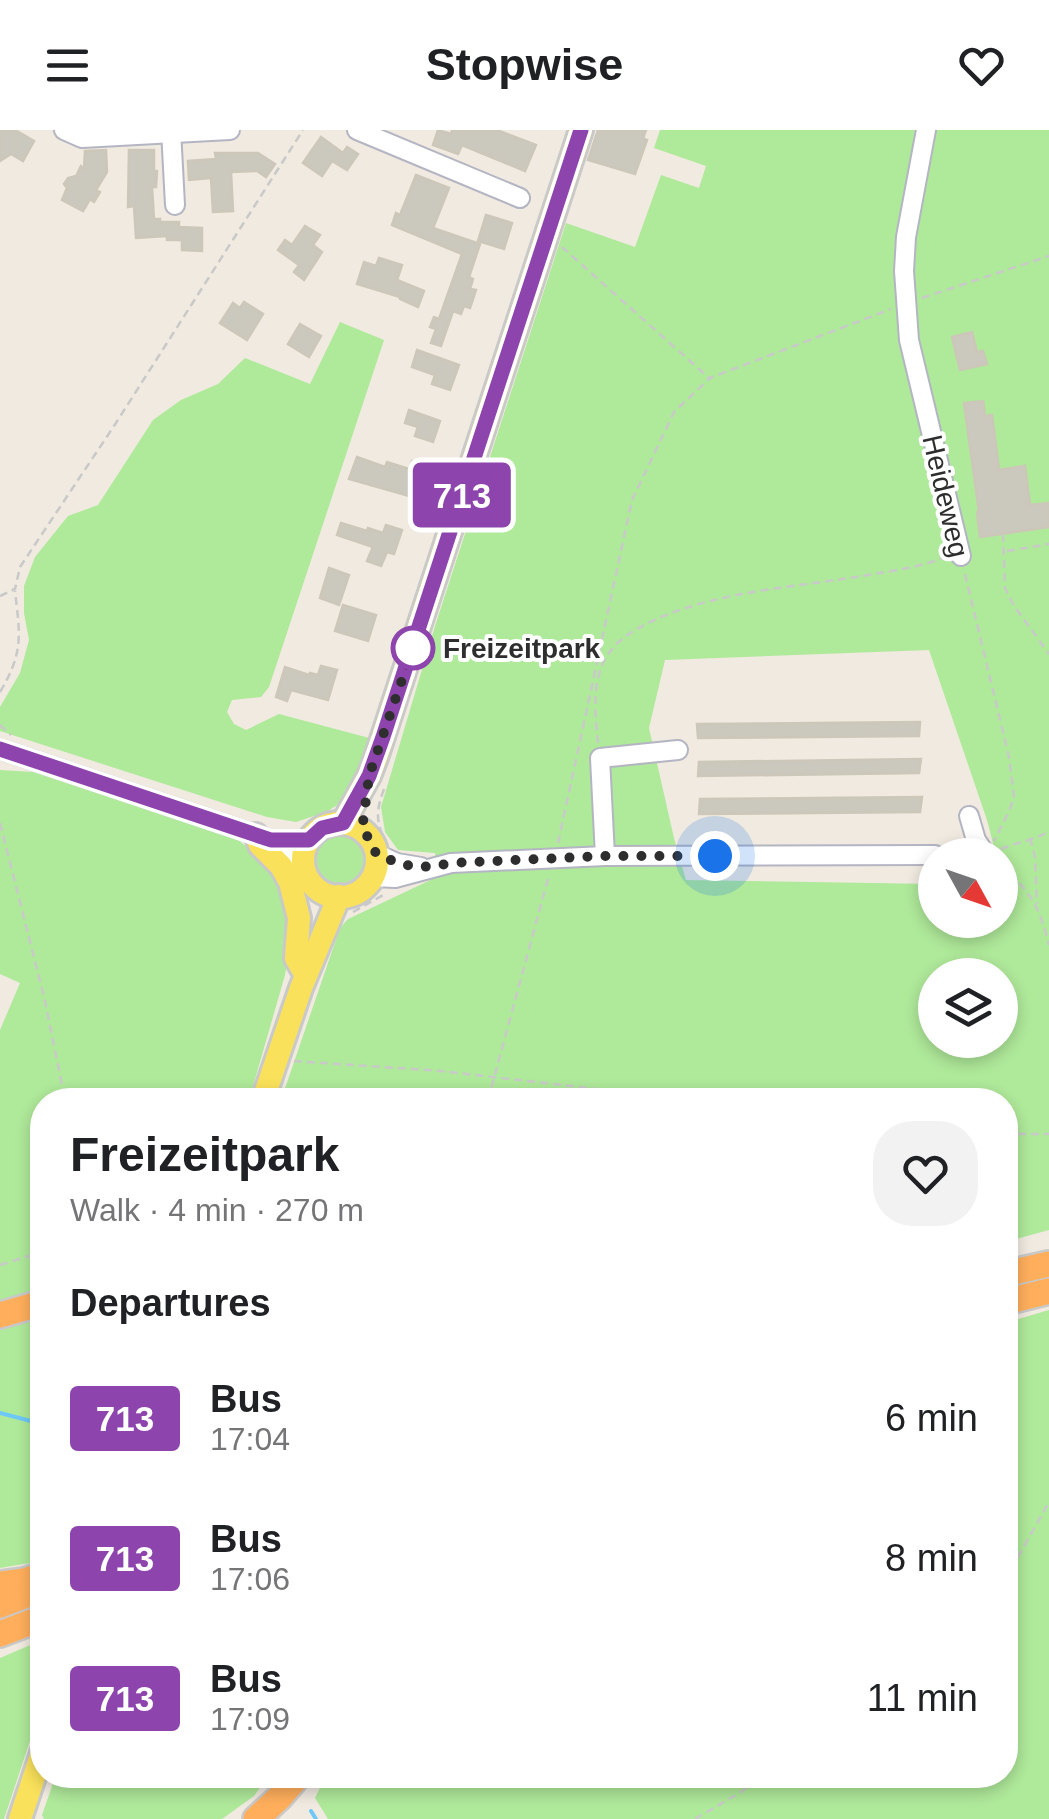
<!DOCTYPE html>
<meta charset="utf-8">
<style>
body{margin:0;font-family:Arial,sans-serif;background:#f2f2f2;color:#202124;height:100vh;display:flex;flex-direction:column;font-size:38px;white-space:nowrap}
*{box-sizing:border-box;margin:0}
p{font-size:32px;color:#757577}
.icon{flex:none;width:55px;height:55px;fill:none;stroke:currentColor;stroke-width:2;stroke-linecap:round;stroke-linejoin:round}
.map{position:relative;flex:1;overflow:hidden}
.details{position:absolute;left:30px;top:958px;width:988px;height:700px;display:flex;flex-direction:column;background:#fff;border-radius:40px;box-shadow:0 5px 15px #0003}
.details>*{flex:none}
.badge{padding:0 20px;border-radius:8px;font-size:35px;line-height:65px}
.needle{width:65px;rotate:130deg}
.tools{position:absolute;left:918px;top:708px;display:grid;gap:20px}
.tools a{display:grid;place-items:center;width:100px;height:100px;border-radius:50%;background:#fff;box-shadow:0 5px 15px #0003;font-size:50px}
.you{position:absolute;width:50px;height:50px;margin:-25px;border:8px solid #fff;border-radius:50%;background:#1a73e8;box-shadow:0 0 0 15px #1a73e833}
.map>.badge{position:absolute;translate:-50% -50%;box-shadow:0 0 0 5px #fff}
h2{padding:0 40px;font-size:38px;line-height:90px}
.round{display:grid;place-items:center;flex:none;width:105px;height:105px;border-radius:40px;background:#f2f2f2}
.headline{display:flex;align-items:center;justify-content:space-between;height:170px;padding:0 40px}
h1{font-size:48px;font-weight:800;line-height:75px}
ul{padding:0;list-style:none}
li{display:flex;align-items:center;gap:30px;height:140px;padding:0 40px}
li div{flex:1}
li b{display:block;font-size:38px}
li em{font-style:normal}
li .badge{min-width:110px;font-weight:700;text-align:center}
header{display:flex;justify-content:space-between;align-items:center;height:130px;padding:0 40px;background:#fff;font-size:45px;font-weight:800}
.map>svg:first-child{display:block}
.green{fill:#afe99a;fill-rule:evenodd}
.lines{fill:none;stroke-linecap:round;stroke-linejoin:round}
.stream{stroke:#6ec8f7;stroke-width:4}
.building{fill:#cbc8be;stroke:#ccc7b9;stroke-width:2.5}
.minor-casing{stroke:#b4b5c2;stroke-width:22}
.major-casing{stroke:#c9c9c9;stroke-width:28}
.highway-casing{stroke:#c9c9c9;stroke-width:30}
.path{stroke:#c9c9c9;stroke-width:2.5;stroke-dasharray:8 5;stroke-linecap:butt}
.minor{stroke:#fff;stroke-width:18}
.major{stroke:#fae15b;stroke-width:22}
.highway{stroke:#ffaf5c;stroke-width:25}
.line-casing{stroke:#fff;stroke-width:22}
.line{stroke:#8e44ad;stroke-width:15}
.walk{stroke:#2e2e2e;stroke-width:10;stroke-dasharray:0 18}
.stop-dot{fill:#fff;stroke:#8e44ad;stroke-width:5}
.labels{text-anchor:middle;stroke-width:8;stroke-linejoin:round;paint-order:stroke}
.street-label{font-size:28px;fill:#2e2e2e;stroke:#fff}
.stop-label{font-size:28px;font-weight:bold;fill:#2e2e2e;stroke:#fff;text-anchor:start}
</style>
<header><svg class="icon" aria-label="menu" viewBox="0 0 24 24"><path d="M4 6h16M4 12h16M4 18h16"/></svg>Stopwise<svg class="icon" aria-label="heart" viewBox="0 0 24 24"><path d="M12 20l-8-8c-3-5 5-10 8-4 3-6 11-1 8 4z"/></svg></header>
<div class="map">
<svg width="1049" height="1689" viewBox="0 0 1049 1689">
<rect width="100%" height="100%" fill="#f0eae0"/>
<!-- green -->
<g class="green">
<path d="M 660,0 L 1049,0 L 1049,1100 L 1005,1112 L 1005,970 L 281,970 L 340,798 L 348,789 L 437,747 L 435,723 L 398,720 L 385,702 L 381,677 L 435,496 L 566,93 L 635,117 L 661,45 L 699,58 L 706,36 L 654,18 ZM 929,520 L 987,690 L 996,725 L 1000,725 L 1000,741 L 1003,754 L 1000,755 L 1000,790 L 935,790 L 935,754 L 686,750 L 674,708 L 649,598 L 665,530 ZM 935,845 L 1000,845 L 1000,910 L 935,910 Z"/>
<path d="M 340,192 L 384,210 L 269,557 L 261,567 L 232,570 L 227,582 L 234,594 L 246,600 L 279,584 L 373,609 L 347,669 L 326,682 L 296,692 L 267,687 L 0,601 L 0,577 L 20,543 L 29,510 L 24,483 L 24,456 L 35,427 L 68,386 L 98,375 L 153,290 L 181,270 L 218,254 L 245,228 L 310,254 Z"/>
<path d="M 0,640 L 33,642 L 238,710 L 262,729 L 276,745 L 286,763 L 292,809 L 285,845 L 249,970 L 42,970 L 42,1160 L 28,1162 L 0,1172 L 0,900 L 20,853 L 0,844 Z"/>
<circle cx="340" cy="730" r="29"/>
<path d="M 1049,1180 L 1049,1689 L 328,1689 L 315,1668 L 326,1645 L 1005,1645 L 1005,1193 Z"/>
<path d="M 42,1187 L 42,1431 L 0,1438 L 0,1199 Z"/>
<path d="M 42,1510 L 42,1575 L 4,1689 L 0,1689 L 0,1528 Z"/>
<path d="M 56,1645 L 269,1645 L 254,1666 L 222,1689 L 44,1689 L 42,1685 Z"/>
</g>
<g class="lines">
<!-- stream -->
<g class="stream">
<path d="M 0,1283 L 42,1294"/>
<path d="M 311,1681 L 316,1689"/>
</g>
</g>
<!-- building -->
<g class="building">
<path d="M 0,0 L 15,0 L 34,11 L 23,31 L 11,24 L 0,31 Z"/>
<path d="M 438,0 L 451,4 L 452,0 L 497,0 L 536,15 L 525,41 L 462,15 L 458,24 L 433,15 Z"/>
<path d="M 598,0 L 646,0 L 643,8 L 647,10 L 635,44 L 588,30 Z"/>
<path d="M 321,7 L 343,23 L 347,17 L 358,24 L 347,40 L 332,31 L 322,46 L 303,33 Z"/>
<path d="M 106,20 L 107,42 L 96,60 L 100,62 L 94,72 L 90,69 L 83,81 L 62,70 L 67,58 L 64,54 L 68,48 L 76,46 L 81,36 L 84,39 L 85,21 Z"/>
<path d="M 129,20 L 154,20 L 154,41 L 157,41 L 156,57 L 152,57 L 154,89 L 160,89 L 160,92 L 179,92 L 179,97 L 202,98 L 202,121 L 182,120 L 182,110 L 167,110 L 167,106 L 136,108 L 134,76 L 128,77 Z"/>
<path d="M 215,23 L 258,23 L 275,34 L 266,47 L 257,41 L 231,42 L 233,81 L 213,82 L 211,48 L 189,50 L 188,31 L 216,29 Z"/>
<path d="M 416,45 L 449,58 L 433,98 L 480,114 L 469,147 L 473,149 L 470,159 L 476,160 L 470,178 L 464,176 L 461,184 L 453,181 L 441,216 L 431,213 L 436,199 L 430,197 L 434,187 L 439,189 L 462,124 L 392,95 L 396,83 L 400,85 Z"/>
<path d="M 486,85 L 512,93 L 504,119 L 478,111 Z"/>
<path d="M 305,96 L 320,105 L 313,115 L 322,122 L 304,150 L 294,142 L 299,135 L 278,120 L 285,110 L 292,115 Z"/>
<path d="M 379,128 L 402,135 L 397,150 L 424,161 L 418,177 L 400,169 L 400,167 L 357,154 L 364,132 L 376,136 Z"/>
<path d="M 244,172 L 263,184 L 247,210 L 220,193 L 233,173 L 240,178 Z"/>
<path d="M 300,194 L 321,206 L 309,227 L 288,214 Z"/>
<path d="M 972,202 L 977,222 L 983,221 L 987,234 L 960,240 L 952,207 Z"/>
<path d="M 417,220 L 459,235 L 450,260 L 432,254 L 435,245 L 412,237 Z"/>
<path d="M 983,271 L 985,286 L 992,285 L 999,340 L 1025,336 L 1030,375 L 1049,373 L 1049,397 L 980,407 L 977,382 L 979,382 L 964,273 Z"/>
<path d="M 409,280 L 440,291 L 433,312 L 415,306 L 418,297 L 405,293 Z"/>
<path d="M 357,327 L 385,337 L 387,332 L 409,339 L 412,331 L 426,335 L 416,368 L 349,349 Z"/>
<path d="M 341,393 L 367,401 L 368,398 L 383,403 L 386,395 L 402,400 L 394,424 L 387,422 L 381,436 L 367,431 L 373,417 L 337,405 Z"/>
<path d="M 329,438 L 349,445 L 339,475 L 320,468 Z"/>
<path d="M 343,475 L 376,485 L 368,511 L 335,501 Z"/>
<path d="M 321,536 L 337,540 L 328,570 L 291,560 L 287,571 L 276,567 L 285,537 L 309,545 L 310,543 L 318,545 Z"/>
<path d="M 920,592 L 919,606 L 698,608 L 697,594 Z"/>
<path d="M 921,629 L 919,643 L 698,646 L 699,632 Z"/>
<path d="M 922,667 L 920,682 L 699,684 L 700,669 Z"/>
</g>
<g class="lines">
<defs>
<g id="minor">
<path d="M 64,0 L 82,8 L 230,0"/>
<path d="M 171,0 L 175,75"/>
<path d="M 357,0 L 520,68"/>
<path d="M 926,0 L 906,107 L 904,141 L 909,210 L 961,426"/>
<path d="M 0,619 L 271,710 L 303,732"/>
<path d="M 969,686 L 976,710 L 986,725"/>
<path d="M 271,710 L 309,710"/>
<path d="M 377,724 L 397,733 L 421,737"/>
<path d="M 951,725 L 986,725"/>
<path d="M 605,726 L 600,628 L 678,620"/>
<path d="M 373,747 L 395,748 L 451,733 L 605,726 L 935,725"/>
</g>
<g id="major">
<path d="M 343,693 L 369,646 L 376,628 L 581,0"/>
<circle cx="340" cy="730" r="37"/>
<path d="M 256,705 L 260,715 L 281,736 L 290,752 L 299,788 L 296,828 L 304,842"/>
<path d="M 263,970 L 301,858 L 339,766"/>
<path d="M 20,1689 L 42,1623"/>
</g>
<g id="highway">
<path d="M 1005,1144 L 1049,1134"/>
<path d="M 1005,1172 L 1049,1161"/>
<path d="M 0,1185 L 42,1173"/>
<path d="M 0,1454 L 24,1451 L 42,1445"/>
<path d="M 0,1475 L 42,1459"/>
<path d="M 0,1504 L 42,1488"/>
<path d="M 256,1689 L 279,1668 L 299,1645"/>
</g>
</defs>
<!-- minor casing -->
<use href="#minor" class="minor-casing"/>
<!-- major casing -->
<use href="#major" class="major-casing"/>
<!-- highway casing -->
<use href="#highway" class="highway-casing"/>
<!-- path -->
<g class="path">
<path d="M 562,117 L 709,248"/>
<path d="M 922,168 L 1049,126"/>
<path d="M 1003,404 L 1005,458 L 1014,476 L 1049,524"/>
<path d="M 1007,421 L 1049,414"/>
<path d="M 965,444 L 1009,627 L 1014,667 L 1010,679 L 994,711"/>
<path d="M 0,466 L 15,459 L 20,437 L 114,296 L 303,0"/>
<path d="M 0,562 C 24,522 20,505 15,461"/>
<path d="M 0,595 L 11,605"/>
<path d="M 598,613 C 595,586 591,546 609,523 C 621,506 641,496 659,488 C 722,461 795,457 862,446 C 889,441 919,438 945,427"/>
<path d="M 384,659 C 377,678 375,690 384,708"/>
<path d="M 0,693 L 45,871 L 65,970"/>
<path d="M 307,693 L 327,684"/>
<path d="M 1030,708 L 1035,727 L 1037,774"/>
<path d="M 558,713 L 632,370 L 674,282 L 710,248 L 891,179"/>
<path d="M 1001,719 C 1015,713 1038,709 1049,701"/>
<path d="M 1000,736 C 1030,759 1040,778 1049,815"/>
<path d="M 353,782 L 385,764"/>
<path d="M 294,931 L 441,941 L 692,970"/>
<path d="M 230,970 L 247,963"/>
<path d="M 488,970 L 549,745"/>
<path d="M 1005,1004 L 1049,1004"/>
<path d="M 0,1135 L 42,1122"/>
<path d="M 1005,1450 L 1049,1372"/>
<path d="M 695,1689 L 741,1662 L 760,1645"/>
</g>
<!-- minor -->
<use href="#minor" class="minor"/>
<!-- major -->
<use href="#major" class="major"/>
<!-- highway -->
<use href="#highway" class="highway"/>
</g>
<g class="lines">
<defs>
<path id="line" d="M 0,619 L 271,710 L 309,710 L 322,698 L 343,693 L 369,646 L 383,607 L 581,0"/>
</defs>
<!-- line casing -->
<use href="#line" class="line-casing"/>
<!-- line -->
<use href="#line" class="line"/>
<!-- walk -->
<path class="walk" d="M 413,518 L 369,646 L 362,700 L 372,712 L 376,724 C 406,737 419,740 451,733 L 605,726 L 715,726"/>
</g>
<!-- markers -->
<circle class="stop-dot" cx="413" cy="518" r="20"/>
<g class="labels">
<!-- street labels -->
<g class="street-label">
<text transform="translate(946 366) rotate(77)" y="10">Heideweg</text>
</g>
<!-- stop labels -->
<g class="stop-label">
<text x="443" y="528">Freizeitpark</text>
</g>
</g>
</svg>
<div class="tools">
<a><svg class="needle" viewBox="-14 -14 28 28"><path d="M0-13l5 13h-10z" fill="#e53935"/><path d="M0 13l5-13h-10z" fill="#757577"/></svg></a>
<a><svg class="icon" aria-label="layers" viewBox="0 0 24 24"><path d="M12 4l9 5-9 5-9-5zM3 14l9 5 9-5"/></svg></a>
</div>
<div class="you" style="left:715px;top:726px"></div>
<b class="badge" style="left:462px;top:365px;background:#8e44ad;color:#fff">713</b>
<section class="details">
<div class="headline"><div><h1>Freizeitpark</h1><p>Walk · 4 min · 270 m</p></div><a class="round"><svg class="icon" aria-label="heart" viewBox="0 0 24 24"><path d="M12 20l-8-8c-3-5 5-10 8-4 3-6 11-1 8 4z"/></svg></a></div>
<h2>Departures</h2>
<ul>
<li><span class="badge" style="background:#8e44ad;color:#fff">713</span><div><b>Bus</b><p>17:04</p></div><em>6 min</em></li>
<li><span class="badge" style="background:#8e44ad;color:#fff">713</span><div><b>Bus</b><p>17:06</p></div><em>8 min</em></li>
<li><span class="badge" style="background:#8e44ad;color:#fff">713</span><div><b>Bus</b><p>17:09</p></div><em>11 min</em></li>
</ul>
</section>
</div>
